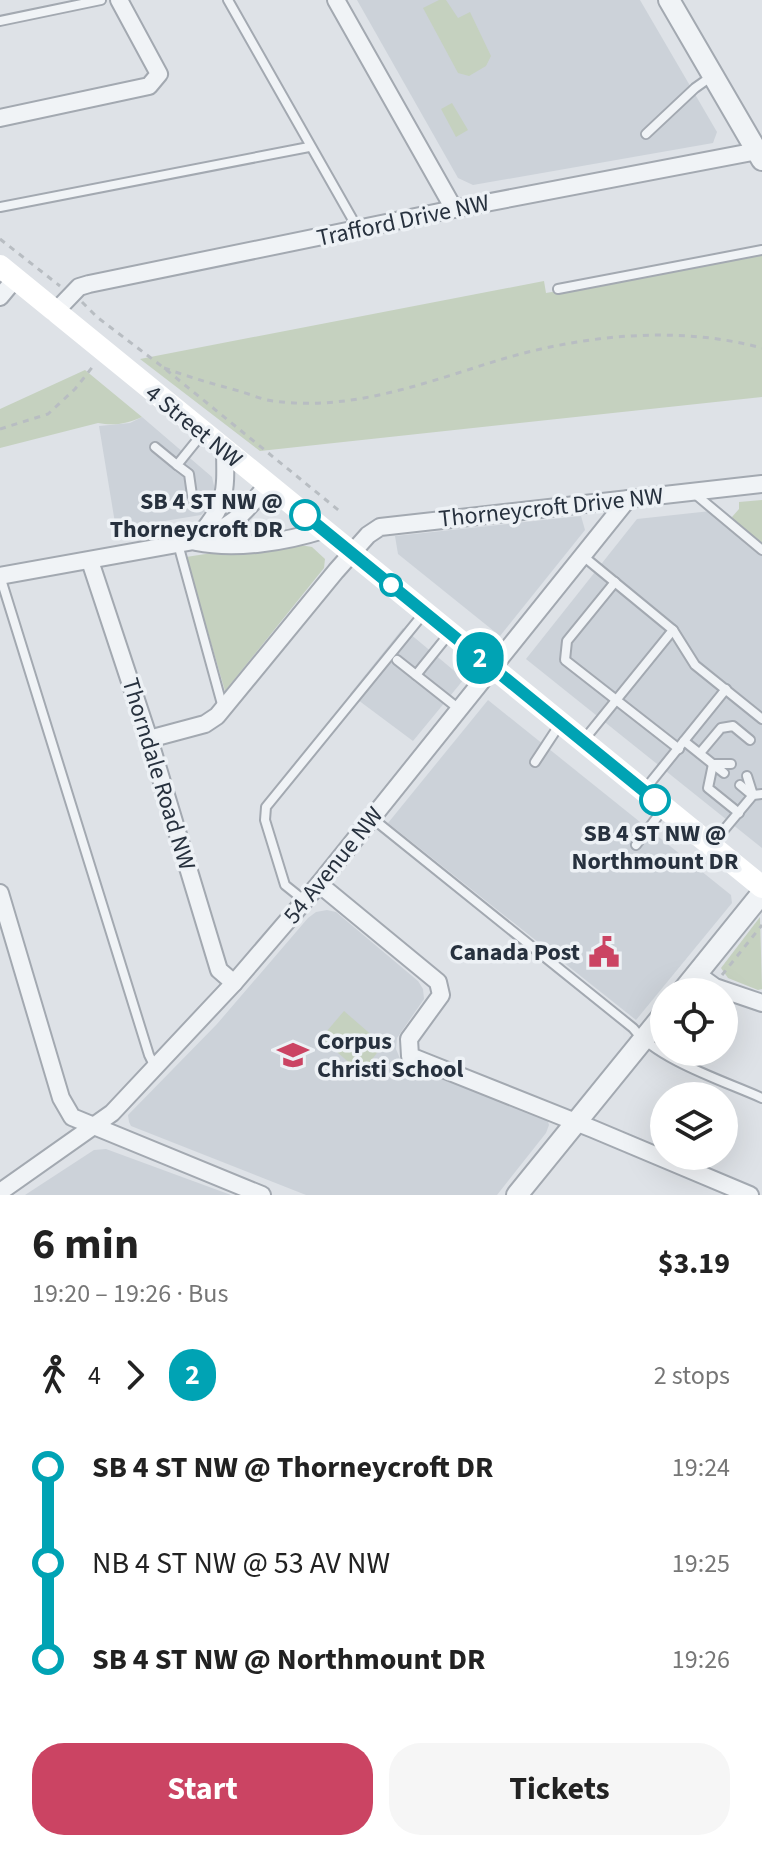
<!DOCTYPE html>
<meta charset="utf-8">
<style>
body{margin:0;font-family:"Source Sans 3",sans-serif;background:#f6f6f6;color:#222;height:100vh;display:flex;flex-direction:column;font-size:30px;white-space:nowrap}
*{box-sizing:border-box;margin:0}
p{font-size:26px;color:#767676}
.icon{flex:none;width:44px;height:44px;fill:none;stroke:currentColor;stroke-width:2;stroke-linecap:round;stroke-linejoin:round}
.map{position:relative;height:1195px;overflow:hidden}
.drawer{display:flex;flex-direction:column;background:#fff;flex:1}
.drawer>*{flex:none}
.badge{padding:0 16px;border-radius:26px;font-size:28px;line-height:52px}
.fabs{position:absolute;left:650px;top:978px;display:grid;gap:16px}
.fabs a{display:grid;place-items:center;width:88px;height:88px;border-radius:50%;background:#fff;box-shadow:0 8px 32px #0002;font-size:40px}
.map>.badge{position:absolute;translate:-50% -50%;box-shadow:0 0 0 4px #fff}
.legs{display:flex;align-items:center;gap:12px;height:88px;padding:0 32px;font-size:26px}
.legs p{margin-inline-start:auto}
.summary{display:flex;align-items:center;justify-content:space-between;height:136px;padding:0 32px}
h1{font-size:44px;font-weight:700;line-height:60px}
.cta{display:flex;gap:16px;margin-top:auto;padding:16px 32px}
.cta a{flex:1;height:92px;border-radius:32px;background:#cb4463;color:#fff;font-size:32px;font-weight:700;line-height:92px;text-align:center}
.cta a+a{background:#f6f6f6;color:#222}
ul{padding:0 32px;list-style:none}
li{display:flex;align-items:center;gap:28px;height:96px;font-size:30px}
li i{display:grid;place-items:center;width:12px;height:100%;margin:0 10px;background:currentColor}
li i::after{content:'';width:20px;height:20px;margin:-10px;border:6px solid;border-radius:50%;background:#fff}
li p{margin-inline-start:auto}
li:first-child i{background:linear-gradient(#0000 50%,currentColor 0)}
li:last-child i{background:linear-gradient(currentColor 50%,#0000 0)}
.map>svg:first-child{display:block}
.built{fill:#ccd2d9}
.green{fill:#c5d1bf}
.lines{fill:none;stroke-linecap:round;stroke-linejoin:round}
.service-casing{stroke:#a3a9b1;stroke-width:12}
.minor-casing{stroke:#a3a9b1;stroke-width:20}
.tertiary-casing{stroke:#a3a9b1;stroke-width:24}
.path{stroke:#b8bdc2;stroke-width:3;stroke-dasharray:6 6;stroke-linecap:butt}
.service{stroke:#f0f3f6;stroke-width:8}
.minor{stroke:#f0f3f6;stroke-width:16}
.tertiary{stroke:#f0f3f6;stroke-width:20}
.secondary{stroke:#fff;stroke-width:22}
.line-1-casing{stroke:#fff;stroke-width:18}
.line-1{stroke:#00a3b4;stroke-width:12}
.stop-1-dot{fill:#fff;stroke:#00a3b4;stroke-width:4}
.labels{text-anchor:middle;stroke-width:7;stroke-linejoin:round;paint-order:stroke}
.street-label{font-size:24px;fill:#27313e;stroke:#edf1f5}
.stop-label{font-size:24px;font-weight:bold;fill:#27313e;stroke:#edf1f5;text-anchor:end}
.poi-label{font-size:24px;font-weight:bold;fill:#27313e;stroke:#edf1f5;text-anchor:end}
</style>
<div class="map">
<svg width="762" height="1195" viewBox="0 0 762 1195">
<rect width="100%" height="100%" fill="#dee2e7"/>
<!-- built -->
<g class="built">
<path d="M 357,0 L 640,0 L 717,132 L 713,143 L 473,185 L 458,178 Z"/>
<path d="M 142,417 L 212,477 L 215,490 L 209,507 L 201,515 L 116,529 L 99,426 L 130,423 Z"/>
<path d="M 720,510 L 762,545 L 762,848 L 526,659 L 637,519 Z"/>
<path d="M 581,516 L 585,530 L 500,636 L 398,554 L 395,536 Z"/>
<path d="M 403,628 L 464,679 L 413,741 L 350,694 Z"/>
<path d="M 488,700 L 731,895 L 732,903 L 636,1020 L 388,823 Z"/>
<path d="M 327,910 L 336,912 L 418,981 L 423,989 L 424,999 L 397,1038 L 396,1049 L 401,1061 L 411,1068 L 547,1118 L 549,1125 L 546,1133 L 497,1195 L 306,1195 L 131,1126 L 129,1122 L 128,1115 L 217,1024 L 308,918 L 316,912 Z"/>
<path d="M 106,1149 L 231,1195 L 25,1195 L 94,1150 Z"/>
</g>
<!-- green -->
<g class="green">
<path d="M 439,0 L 446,0 L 458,18 L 470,12 L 491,56 L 486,66 L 469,76 L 458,73 L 423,8 Z"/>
<path d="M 452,103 L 468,130 L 456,137 L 441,109 Z"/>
<path d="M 762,255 L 762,397 L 260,451 L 140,359 L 544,281 L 546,293 Z"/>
<path d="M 85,370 L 142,417 C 126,424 114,426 98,423 L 0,448 L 0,409 Z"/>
<path d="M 762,500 L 762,545 L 734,522 L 732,517 L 739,509 L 739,502 Z"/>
<path d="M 283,542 L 312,547 L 325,559 L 324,568 L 225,691 L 186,557 Z"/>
<path d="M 760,917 L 762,989 L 758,990 L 728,978 L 721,968 Z"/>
<path d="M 344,1011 L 383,1045 L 367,1066 L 353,1066 L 321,1038 Z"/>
</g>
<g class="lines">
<defs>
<g id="service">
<path d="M 228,0 L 358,229"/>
<path d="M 0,21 L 101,0"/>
<path d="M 646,134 L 695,88 L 712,76"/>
<path d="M 0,207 L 309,147"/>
<path d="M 558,289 L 762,250"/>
<path d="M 155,447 L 177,465"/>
<path d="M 695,494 L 762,550"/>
<path d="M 192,495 L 189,474 L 177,465 L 202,434"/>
<path d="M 178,544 L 223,708"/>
<path d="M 583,556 L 673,630 L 695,665 L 762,719"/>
<path d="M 0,576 L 149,1055 L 155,1067"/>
<path d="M 615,582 L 567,641 L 565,660 L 679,749"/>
<path d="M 397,660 L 459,709"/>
<path d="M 416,675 L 449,634"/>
<path d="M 583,741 L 673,630"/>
<path d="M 684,741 L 724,773"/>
<path d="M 700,753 L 721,728 L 733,726 L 750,740"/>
<path d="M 535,762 L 560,724"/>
<path d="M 731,764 L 713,764 L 708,788 L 739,813"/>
<path d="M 747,776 L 753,795"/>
<path d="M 740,785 L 752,795"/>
<path d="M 646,788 L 726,689"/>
<path d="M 372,818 L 633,1028 C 658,1060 724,1081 762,1098"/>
<path d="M 713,843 L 753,795 L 762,794"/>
<path d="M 636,845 L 664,808"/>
<path d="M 305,901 L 285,885 L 265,820 L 266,807 L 424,613"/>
</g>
<g id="minor">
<path d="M 336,0 L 454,209"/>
<path d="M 0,118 L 149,86 L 159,74 L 119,0"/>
<path d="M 0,297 L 15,279"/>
<path d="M 55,312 L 79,287 L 89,284 L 454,209 L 762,150"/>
<path d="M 198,537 C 226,505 226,494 225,452"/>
<path d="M 196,542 C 236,550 285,542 323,530"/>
<path d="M 90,561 L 149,739 L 219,970 L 234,983"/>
<path d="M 0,576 L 194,541 C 231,527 243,516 267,485"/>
<path d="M 149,739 L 205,724 L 217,716 L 336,571 L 368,535 L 380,527 L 762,484"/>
<path d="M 319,884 L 438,982 L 441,995 L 409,1039 L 410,1056 L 593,1129 L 750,1195"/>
<path d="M 0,893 L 61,1098 L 72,1117 L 262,1195"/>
<path d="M 697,974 L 715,987 L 762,1003"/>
<path d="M 0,1192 L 112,1113 L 234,983 L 319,884 L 628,499"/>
</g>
<g id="tertiary">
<path d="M 669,0 L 762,160"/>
<path d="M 682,992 L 762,893"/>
<path d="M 517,1195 L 664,1014"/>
</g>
</defs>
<!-- service casing -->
<use href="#service" class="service-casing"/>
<!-- minor casing -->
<use href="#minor" class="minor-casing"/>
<!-- tertiary casing -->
<use href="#tertiary" class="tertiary-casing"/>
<!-- path -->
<g class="path">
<path d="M 0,239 L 60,286"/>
<path d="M 82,302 L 97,317 L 164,368 L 342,513"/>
<path d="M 164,368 C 189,377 213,384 239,391 C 250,394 262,400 274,401 C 350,412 428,382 499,360 C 583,335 677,325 762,348"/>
<path d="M 0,429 L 48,414 L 75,389 L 94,365"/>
<path d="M 722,975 L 762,925"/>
</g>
<!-- service -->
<use href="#service" class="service"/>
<!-- minor -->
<use href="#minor" class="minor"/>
<!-- tertiary -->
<use href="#tertiary" class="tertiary"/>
<!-- secondary -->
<path class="secondary" d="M 0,266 L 762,887"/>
</g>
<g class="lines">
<defs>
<path id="line-1" d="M 305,515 L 655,800"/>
</defs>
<!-- line-1 casing -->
<use href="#line-1" class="line-1-casing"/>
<!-- line-1 -->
<use href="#line-1" class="line-1"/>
</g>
<!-- icons -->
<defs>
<symbol id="civic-bare" viewBox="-9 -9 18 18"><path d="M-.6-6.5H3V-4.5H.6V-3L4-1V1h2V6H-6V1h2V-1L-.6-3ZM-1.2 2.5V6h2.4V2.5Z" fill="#cb4463" stroke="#edf1f5" stroke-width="2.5" paint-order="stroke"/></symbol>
<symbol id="school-bare" viewBox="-9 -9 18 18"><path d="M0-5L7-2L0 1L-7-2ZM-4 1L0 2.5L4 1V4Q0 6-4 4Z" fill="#cb4463" stroke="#edf1f5" stroke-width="2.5" paint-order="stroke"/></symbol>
</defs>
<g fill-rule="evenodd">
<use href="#civic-bare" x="582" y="930" width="44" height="44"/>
<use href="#school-bare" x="271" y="1033" width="44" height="44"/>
</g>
<!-- markers -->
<g class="stop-1-dot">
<circle cx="305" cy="515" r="14"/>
<circle cx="391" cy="585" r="10"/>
<circle cx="655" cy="800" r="14"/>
</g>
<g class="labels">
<!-- street labels -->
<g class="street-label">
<text transform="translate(403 220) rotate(-12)" y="8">Trafford Drive NW</text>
<text transform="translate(194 426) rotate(39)" y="8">4 Street NW</text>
<text transform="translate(551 507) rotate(-6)" y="8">Thorneycroft Drive NW</text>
<text transform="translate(159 774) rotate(73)" y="8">Thorndale Road NW</text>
<text transform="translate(333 865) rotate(-51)" y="8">54 Avenue NW</text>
</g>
<!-- stop labels -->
<g class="stop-label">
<text x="283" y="509">SB 4 ST NW @<tspan x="283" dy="28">Thorneycroft DR</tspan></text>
<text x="655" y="841" text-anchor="middle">SB 4 ST NW @<tspan x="655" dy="28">Northmount DR</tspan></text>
</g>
<!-- poi labels -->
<g class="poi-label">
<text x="580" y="960">Canada Post</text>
<text x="317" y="1049" text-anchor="start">Corpus<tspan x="317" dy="28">Christi School</tspan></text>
</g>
</g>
</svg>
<div class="fabs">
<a><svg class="icon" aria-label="locate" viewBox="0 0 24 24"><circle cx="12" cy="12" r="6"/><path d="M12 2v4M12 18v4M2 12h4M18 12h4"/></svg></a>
<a><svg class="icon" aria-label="layers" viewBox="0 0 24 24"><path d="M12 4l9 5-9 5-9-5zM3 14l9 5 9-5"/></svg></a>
</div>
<b class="badge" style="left:480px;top:658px;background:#00a3b4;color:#fff">2</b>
</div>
<section class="drawer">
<div class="summary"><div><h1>6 min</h1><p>19:20 – 19:26 · Bus</p></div><b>$3.19</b></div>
<div class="legs"><svg class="icon" aria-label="walk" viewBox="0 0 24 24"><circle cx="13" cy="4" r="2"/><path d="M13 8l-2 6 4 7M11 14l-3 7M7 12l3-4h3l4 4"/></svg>4<svg class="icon" aria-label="forward" viewBox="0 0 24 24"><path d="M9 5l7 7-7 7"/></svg><b class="badge" style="background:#00a3b4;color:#fff">2</b><p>2 stops</p></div>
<ul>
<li><i style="color:#00a3b4"></i><b>SB 4 ST NW @ Thorneycroft DR</b><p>19:24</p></li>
<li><i style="color:#00a3b4"></i><span>NB 4 ST NW @ 53 AV NW</span><p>19:25</p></li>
<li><i style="color:#00a3b4"></i><b>SB 4 ST NW @ Northmount DR</b><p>19:26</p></li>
</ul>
<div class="cta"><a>Start</a><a>Tickets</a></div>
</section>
